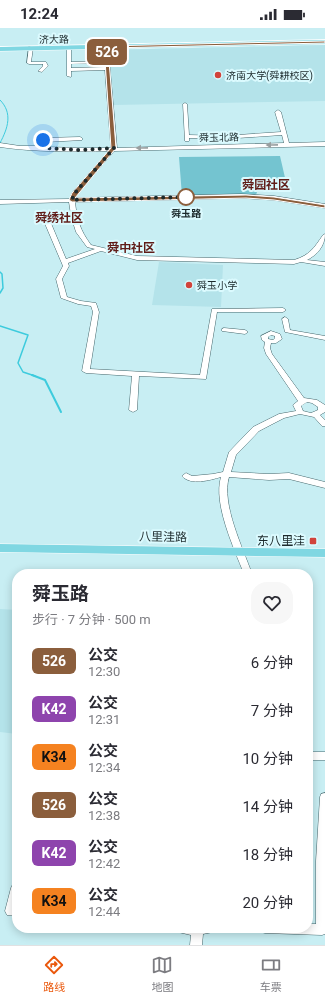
<!DOCTYPE html>
<html lang="zh">
<meta charset="utf-8">
<style>
body{margin:0;font-family:Roboto,"Noto Sans SC",sans-serif;background:#f7f7f7;color:#2b2b33;height:100vh;display:flex;flex-direction:column;font-size:15px;white-space:nowrap}
*{box-sizing:border-box;margin:0}
p{font-size:13px;color:#7c7c81}
.icon{flex:none;width:22px;height:22px;fill:none;stroke:currentColor;stroke-width:2;stroke-linecap:round;stroke-linejoin:round}
.map{position:relative;flex:1;overflow:hidden}
.details{position:absolute;left:12px;top:541px;width:301px;height:364px;display:flex;flex-direction:column;background:#fff;border-radius:16px;box-shadow:0 2px 10px #0003}
.details>*{flex:none}
.badge{padding:0 8px;border-radius:6px;font-size:14px;line-height:26px}
.you{position:absolute;width:20px;height:20px;margin:-10px;border:3px solid #fff;border-radius:50%;background:#1a73e8;box-shadow:0 0 0 6px #1a73e833}
.map>.badge{position:absolute;translate:-50% -50%;box-shadow:0 0 0 2px #fff}
.round{display:grid;place-items:center;flex:none;width:42px;height:42px;border-radius:16px;background:#f7f7f7}
.head{display:flex;align-items:center;justify-content:space-between;height:68px;padding:0 20px}
h1{font-size:19px;font-weight:700;line-height:30px}
ul{padding:0;list-style:none}
li{display:flex;align-items:center;gap:12px;height:48px;padding:0 20px}
li div{flex:1}
li b{display:block;font-size:15px}
li em{font-style:normal}
li .badge{min-width:44px;font-weight:700;text-align:center}
.status{display:flex;justify-content:space-between;align-items:center;height:28px;padding:0 20px;background:#fff;direction:ltr}
.status svg{height:11px;fill:currentColor}
.dock{display:flex;justify-content:space-around;align-items:center;height:56px;border-top:1px solid #e1e1e2;background:#fff;font-size:11px;color:#7c7c81}
.dock a{display:grid;justify-items:center;gap:2px}
.dock .active{color:#ea580c}
.map>svg:first-child{display:block}
.built{fill:#b4e3ea}
.green{fill:#74c4d0}
.lines{fill:none;stroke-linecap:round;stroke-linejoin:round}
.stream-far2{stroke:#3dcbdd;stroke-width:1}
.stream-far1{stroke:#3dcbdd;stroke-width:1.5}
.stream{stroke:#3dcbdd;stroke-width:2}
.minor-casing{stroke:#45676c;stroke-width:1}
.major-casing{stroke:#fff;stroke-width:1}
.minor{fill:#fff;fill-rule:evenodd}
.major{fill:#80d7e2;fill-rule:evenodd}
.oneway{fill:#999fa0}
.line{fill:#8b5e3c;stroke:#fff}
.walk{stroke:#1c2a2c;stroke-width:4;stroke-dasharray:0 7.2}
.poi-dot{fill:#d1433b;stroke:#dbfafe;stroke-width:1.5}
.stop-dot{fill:#fff;stroke:#8b5e3c;stroke-width:2}
.labels{text-anchor:middle;stroke-width:4;stroke-linejoin:round;paint-order:stroke}
.far-street-label{font-size:10px;fill:#1c2a2c;stroke:#dbfafe}
.far-poi-label{font-size:10px;fill:#1c2a2c;stroke:#dbfafe;text-anchor:start}
.far-stop-label{font-size:10px;font-weight:bold;fill:#1c2a2c;stroke:#dbfafe}
.far-quarter-label{font-size:12px;font-weight:bold;fill:#601c18;stroke:#dbfafe}
.street-label{font-size:12px;fill:#1c2a2c;stroke:#dbfafe}
.poi-label{font-size:12px;fill:#1c2a2c;stroke:#dbfafe;text-anchor:end}
</style>
<div class="status"><b>12:24</b><svg viewBox="0 0 49 12"><path d="M0 12V9h3v3zM5 12V6h3v6zM10 12V3h3v9zM15 12V0h3v12zM26 1h20v11H26zM47 4h2v5h-2z"/></svg></div>
<div class="map">
<svg width="325" height="917" viewBox="0 0 325 917">
<rect width="100%" height="100%" fill="#c8eef3"/>
<!-- built -->
<g class="built">
<path d="M 325,17 L 325,73 L 114,77 L 109,22 Z"/>
<path d="M 159,234 L 223,237 L 221,279 L 152,277 Z"/>
<path d="M 0,581 L 17,582 L 17,706 L 0,704 Z"/>
</g>
<!-- green -->
<path class="green" d="M 280,128 L 286,154 L 261,152 L 256,167 L 182,168 L 179,129 Z"/>
<g class="lines">
<!-- stream-far2 -->
<path class="stream-far2" d="M 0,72 C 13,85 8,100 0,115"/>
<!-- stream-far1 -->
<g class="stream-far1">
<path d="M 0,244 L 2,246 L 3,260 L 0,265"/>
<path d="M 0,298 L 28,307 L 18,335 L 23,344 L 35,348"/>
</g>
<!-- stream -->
<path class="stream" d="M 32,347 L 45,352 L 61,384"/>
<defs>
<g id="minor">
<path d="M 104,18 L 108,19 L 117,120 L 284,115 L 282,107 L 223,111 L 189,110 L 189,113 L 185,113 L 183,76 L 185,75 L 187,76 L 189,107 L 223,108 L 281,104 L 275,84 L 278,82 L 281,84 L 289,115 L 325,114 L 325,118 L 114,123 L 77,166 L 75,170 L 241,166 L 274,168 L 325,176 L 325,180 L 274,172 L 241,170 L 75,174 C 77,192 80,202 91,217 L 137,228 L 294,232 C 310,227 314,220 323,207 L 325,206 C 325,218 317,227 307,232 L 325,234 L 325,238 L 301,234 L 294,236 L 137,232 L 101,223 L 68,235 L 69,238 L 62,251 L 67,269 L 81,273 L 96,275 L 99,284 L 90,341 L 200,347 L 212,281 L 283,280 L 286,282 L 283,284 L 217,284 L 206,351 L 139,348 L 137,382 L 133,384 L 129,382 L 132,348 L 86,345 L 82,343 L 93,284 L 91,278 L 78,276 L 61,270 L 56,251 L 63,238 L 43,191 L 46,189 L 71,187 L 69,174 L 0,176 L 0,172 L 70,171 L 72,165 L 109,123 C 74,124 34,124 0,119 L 0,115 L 20,118 L 40,118 L 40,112 L 43,110 L 80,109 L 82,110 L 82,112 L 46,114 L 46,119 L 80,120 L 111,120 L 105,42 L 71,43 L 71,49 L 67,48 L 67,19 L 71,20 L 71,34 L 105,33 ZM 105,35 L 105,39 L 71,40 L 71,36 ZM 72,191 L 76,204 L 87,219 L 95,221 L 66,231 L 50,193 Z"/>
<path d="M 29,19 L 33,20 L 31,34 L 46,34 L 48,38 L 42,44 L 38,43 L 43,38 L 43,36 L 29,36 L 27,35 Z"/>
<path d="M 285,289 L 288,291 L 290,302 L 325,308 L 325,312 L 285,304 L 282,291 Z"/>
<path d="M 224,300 L 245,302 L 248,304 L 245,306 L 222,303 L 222,301 Z"/>
<path d="M 271,303 L 280,306 L 282,311 L 276,315 L 271,315 L 270,320 L 272,326 L 304,370 L 317,372 L 325,377 L 325,384 L 320,387 L 325,392 L 325,398 L 322,398 L 314,389 L 300,386 L 284,390 L 259,403 L 236,427 L 231,444 L 269,446 L 289,445 L 325,454 L 325,460 L 289,451 L 269,452 L 229,449 C 221,476 243,520 252,546 L 244,546 C 234,520 213,476 221,449 C 210,452 191,458 182,448 L 186,445 L 192,448 L 213,446 L 223,444 L 229,424 L 253,399 L 279,386 L 296,383 L 293,377 L 298,373 L 266,326 L 264,320 L 265,314 L 262,312 L 261,308 ZM 271,307 L 275,308 L 275,310 L 273,312 L 268,311 L 268,309 ZM 307,374 L 312,375 L 318,379 L 318,382 L 311,385 L 303,383 L 301,378 Z"/>
<rect x="308" y="724" width="17" height="8"/>
<path d="M 325,765 L 325,906 L 322,907 L 265,905 L 261,904 L 259,900 L 308,900 L 308,896 L 316,896 L 316,833 L 320,769 L 321,766 Z"/>
<path d="M 17,855 L 17,888 L 7,887 L 5,883 L 11,860 L 13,856 Z"/>
<path d="M 176,900 L 215,900 L 213,904 L 203,906 L 202,917 L 190,917 L 191,907 L 178,904 Z"/>
</g>
<g id="major">
<path d="M 325,12 L 325,16 L 0,23 L 0,19 Z"/>
<path d="M 0,516 L 325,521 L 325,529 L 0,524 Z"/>
</g>
</defs>
<!-- minor casing -->
<use href="#minor" class="minor-casing"/>
<!-- major casing -->
<use href="#major" class="major-casing"/>
<!-- minor -->
<use href="#minor" class="minor"/>
<!-- major -->
<use href="#major" class="major"/>
</g>
<!-- one-way arrows -->
<defs><path id="oneway-solid" d="M-6-.8H1V-3.2L6.5 0L1 3.2V.8H-6Z"/></defs>
<g class="oneway">
<use href="#oneway-solid" transform="translate(272 117) rotate(179)"/>
<use href="#oneway-solid" transform="translate(142 120) rotate(179)"/>
</g>
<!-- line -->
<path class="line" d="M 325,13 L 325,15 L 108,20 L 116,120 L 75,170 L 246,167 L 274,169 L 325,177 L 325,180 L 274,172 L 246,170 L 72,174 L 69,172 L 72,165 L 111,120 L 104,18 Z"/>
<g class="lines">
<!-- walk -->
<path class="walk" d="M 43,112 L 43,120 L 80,122 L 114,120 L 74,166 L 72,172 L 186,169"/>
</g>
<!-- markers -->
<g class="poi-dot">
<circle cx="218" cy="47" r="4"/>
<circle cx="189" cy="257" r="4"/>
<rect x="309" y="509" width="8" height="8" rx="2"/>
</g>
<circle class="stop-dot" cx="186" cy="169" r="8"/>
<g class="labels">
<!-- far-street labels -->
<g class="far-street-label">
<text transform="translate(54 11) rotate(-1)" y="4">济大路</text>
<text transform="translate(219 109) rotate(-1)" y="4">舜玉北路</text>
</g>
<!-- far-poi labels -->
<g class="far-poi-label">
<text x="226" y="51">济南大学(舜耕校区)</text>
<text x="197" y="261">舜玉小学</text>
</g>
<!-- far-stop labels -->
<g class="far-stop-label">
<text x="186" y="189">舜玉路</text>
</g>
<!-- far-quarter labels -->
<g class="far-quarter-label">
<text x="266" y="161">舜园社区</text>
<text x="59" y="194">舜绣社区</text>
<text x="131" y="224">舜中社区</text>
</g>
<!-- street labels -->
<g class="street-label">
<text transform="translate(163 509) rotate(1)" y="4">八里洼路</text>
</g>
<!-- poi labels -->
<g class="poi-label">
<text x="305" y="517">东八里洼</text>
</g>
</g>
</svg>
<div class="you" style="left:43px;top:112px"></div>
<b class="badge" style="left:107px;top:24px;background:#8b5e3c;color:#fff">526</b>
<section class="details">
<div class="head"><div><h1>舜玉路</h1><p>步行 · 7 分钟 · 500 m</p></div><a class="round"><svg class="icon" aria-label="heart" viewBox="0 0 24 24"><path d="M12 20l-8-8c-3-5 5-10 8-4 3-6 11-1 8 4z"/></svg></a></div>
<ul>
<li><span class="badge" style="background:#8b5e3c;color:#fff">526</span><div><b>公交</b><p>12:30</p></div><em>6 分钟</em></li>
<li><span class="badge" style="background:#8e44ad;color:#fff">K42</span><div><b>公交</b><p>12:31</p></div><em>7 分钟</em></li>
<li><span class="badge" style="background:#f58220;color:#111">K34</span><div><b>公交</b><p>12:34</p></div><em>10 分钟</em></li>
<li><span class="badge" style="background:#8b5e3c;color:#fff">526</span><div><b>公交</b><p>12:38</p></div><em>14 分钟</em></li>
<li><span class="badge" style="background:#8e44ad;color:#fff">K42</span><div><b>公交</b><p>12:42</p></div><em>18 分钟</em></li>
<li><span class="badge" style="background:#f58220;color:#111">K34</span><div><b>公交</b><p>12:44</p></div><em>20 分钟</em></li>
</ul>
</section>
</div>
<nav class="dock">
<a class="active"><svg class="icon" aria-label="directions" viewBox="0 0 24 24"><path d="M12 3l9 9-9 9-9-9zM9 14v-3h6M13 9l2 2-2 2"/></svg>路线</a>
<a><svg class="icon" aria-label="map" viewBox="0 0 24 24"><path d="M3 6l6-2 6 2 6-2v14l-6 2-6-2-6 2zM9 4v14M15 6v14"/></svg>地图</a>
<a><svg class="icon" aria-label="tickets" viewBox="0 0 24 24"><path d="M3 7h18v10H3zM15 7v10"/></svg>车票</a>
</nav>
